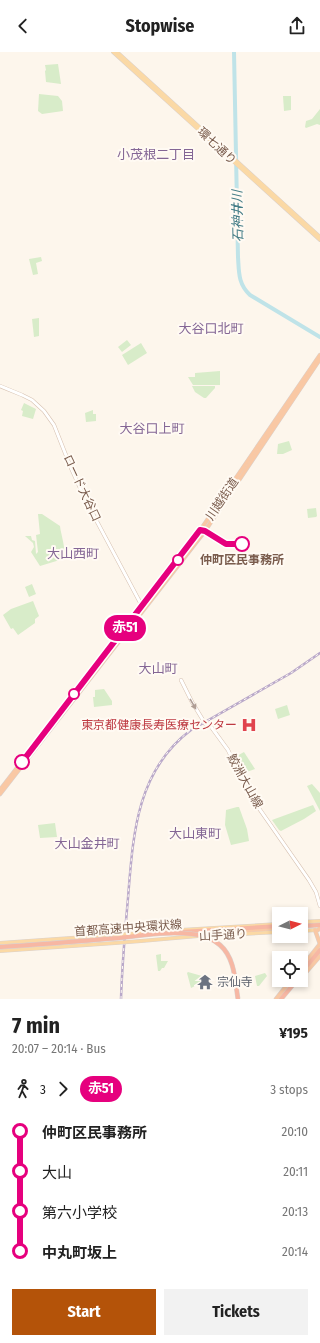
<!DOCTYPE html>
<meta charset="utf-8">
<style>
body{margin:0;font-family:"Fira Sans Condensed","Noto Sans JP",sans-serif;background:#f2f2f2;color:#222;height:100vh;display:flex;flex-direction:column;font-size:15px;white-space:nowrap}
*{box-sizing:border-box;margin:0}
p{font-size:13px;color:#767676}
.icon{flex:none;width:22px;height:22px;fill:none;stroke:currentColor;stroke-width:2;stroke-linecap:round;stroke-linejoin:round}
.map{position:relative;height:947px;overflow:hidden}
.details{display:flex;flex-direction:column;background:#fff;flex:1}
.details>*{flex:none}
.badge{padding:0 8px;border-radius:13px;font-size:14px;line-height:26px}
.needle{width:26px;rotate:84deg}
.fabs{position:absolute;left:272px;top:855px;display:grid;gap:8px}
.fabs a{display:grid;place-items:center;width:36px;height:36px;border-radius:0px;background:#fff;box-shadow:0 2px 6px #0003;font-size:20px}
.map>.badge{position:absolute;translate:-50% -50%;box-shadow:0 0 0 2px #fff}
.legs{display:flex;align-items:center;gap:6px;height:44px;padding:0 12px;font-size:13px}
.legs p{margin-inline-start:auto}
.headline{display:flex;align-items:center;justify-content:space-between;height:68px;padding:0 12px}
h1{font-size:22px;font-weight:700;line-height:30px}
.button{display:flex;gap:8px;margin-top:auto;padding:8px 12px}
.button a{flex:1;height:46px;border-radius:0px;background:#b45309;color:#fff;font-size:16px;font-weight:700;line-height:46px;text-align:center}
.button a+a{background:#f2f2f2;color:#222}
ul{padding:0 12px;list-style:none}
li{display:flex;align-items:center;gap:14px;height:40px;font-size:15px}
li i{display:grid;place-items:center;width:6px;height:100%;margin:0 5px;background:currentColor}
li i::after{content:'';width:10px;height:10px;margin:-5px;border:3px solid;border-radius:50%;background:#fff}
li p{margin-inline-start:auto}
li:first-child i{background:linear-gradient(#0000 50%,currentColor 0)}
li:last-child i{background:linear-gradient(currentColor 50%,#0000 0)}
header{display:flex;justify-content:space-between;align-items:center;height:52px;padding:0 12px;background:#fff;font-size:18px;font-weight:700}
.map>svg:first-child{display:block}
.green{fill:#d8ecc9}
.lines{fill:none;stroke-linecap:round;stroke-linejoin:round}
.river{stroke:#bfe3e8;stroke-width:4}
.secondary-casing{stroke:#d6c0b0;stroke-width:4}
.primary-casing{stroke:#dad1cd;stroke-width:4}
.trunk-casing{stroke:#dad1cd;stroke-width:4.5}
.motorway-casing{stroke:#dad1cd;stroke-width:5}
.secondary{stroke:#fff;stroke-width:3}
.primary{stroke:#fbd9a5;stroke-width:3}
.trunk{stroke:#f9c8a4;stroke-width:3.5}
.motorway{stroke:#f7b7a3;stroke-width:4}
.rail-casing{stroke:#b9a8c9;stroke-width:2.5}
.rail{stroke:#fffaf3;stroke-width:1;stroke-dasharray:3;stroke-linecap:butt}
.primary-bridge-casing{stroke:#dad1cd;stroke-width:4;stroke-linecap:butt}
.motorway-bridge-casing{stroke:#dad1cd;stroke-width:5;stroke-linecap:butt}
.primary-bridge{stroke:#fbd9a5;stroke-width:3}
.motorway-bridge{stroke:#f7b7a3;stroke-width:4}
.oneway{fill:#af9d94}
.line-1-casing{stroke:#fff;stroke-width:9}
.line-1{stroke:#e6007e;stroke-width:6}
.stop-1-dot{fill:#fff;stroke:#e6007e;stroke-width:2}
.labels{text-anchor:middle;stroke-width:4;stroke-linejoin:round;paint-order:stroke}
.street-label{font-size:12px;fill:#7a5c4d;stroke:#fffaf3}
.stop-label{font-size:12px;font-weight:bold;fill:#7a5c4d;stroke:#fffaf3}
.health-label{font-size:12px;fill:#be3a42;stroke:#fffaf3;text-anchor:end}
.worship-label{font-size:12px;fill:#5b616d;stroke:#fffaf3;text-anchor:start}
.neighbourhood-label{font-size:13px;fill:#846695;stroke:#fffaf3}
.water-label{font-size:13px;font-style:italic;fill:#437c86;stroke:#fffaf3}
</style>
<header><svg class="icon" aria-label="back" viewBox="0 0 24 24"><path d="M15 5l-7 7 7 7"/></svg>Stopwise<svg class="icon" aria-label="share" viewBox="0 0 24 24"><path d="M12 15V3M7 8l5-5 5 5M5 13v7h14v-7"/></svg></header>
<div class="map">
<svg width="320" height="947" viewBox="0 0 320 947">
<rect width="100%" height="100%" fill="#fdf6ec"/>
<!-- green -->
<g class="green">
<path d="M 58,12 L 61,32 L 46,30 L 45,19 L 46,18 L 45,13 Z"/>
<path d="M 39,42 L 58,44 L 62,49 L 63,59 L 42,62 L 38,59 Z"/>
<path d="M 283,44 L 291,44 L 291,58 L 284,59 Z"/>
<path d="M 320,57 L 320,73 L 317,72 L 306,76 L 305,75 L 306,69 L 312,67 Z"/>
<path d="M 41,205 L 42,209 L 36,211 L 38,222 L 33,223 L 29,207 Z"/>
<path d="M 39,266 L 39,284 L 34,285 L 32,267 Z"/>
<path d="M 127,288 L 131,293 L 122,300 L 118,295 Z"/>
<path d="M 141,291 L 147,301 L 128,313 L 122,303 Z"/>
<path d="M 220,319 L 220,333 L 193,333 L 188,325 L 195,325 L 195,321 Z"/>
<path d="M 192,334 L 215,334 L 215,336 L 206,346 L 204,346 L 195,340 Z"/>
<path d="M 24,351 L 36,357 L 33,367 L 22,364 L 23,359 L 21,358 Z"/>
<path d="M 93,358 L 93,362 L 96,362 L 96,369 L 86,370 L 85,361 Z"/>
<path d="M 289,389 L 292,398 L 283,402 L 277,402 L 278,392 Z"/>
<path d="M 316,456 L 317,464 L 316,465 L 308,466 L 307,457 Z"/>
<path d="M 38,462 L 42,462 L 60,474 C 61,484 67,498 63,507 L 40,514 L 31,500 L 34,495 L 33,491 L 25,484 L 31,484 L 32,488 L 35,489 L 36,502 L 38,500 L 36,483 L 40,482 Z"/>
<path d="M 32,532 L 36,542 L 29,545 L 25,535 Z"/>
<path d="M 33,549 L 39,564 L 35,567 L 35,571 L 18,583 L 13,576 L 11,577 L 3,563 L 11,557 Z"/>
<path d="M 104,637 L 112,649 L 112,653 L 94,655 L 93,645 L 95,645 L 95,638 Z"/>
<path d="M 287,653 L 290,663 L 278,667 L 275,657 Z"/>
<path d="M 244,700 L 255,717 L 244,721 L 235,705 Z"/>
<path d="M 312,732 L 320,741 L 320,759 L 307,734 Z"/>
<path d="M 313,753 L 316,759 L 304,767 L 281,779 L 279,778 L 272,768 Z"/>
<path d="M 237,755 L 239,755 L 247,777 L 249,789 L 231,793 L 225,773 L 226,758 Z"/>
<path d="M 55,771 L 57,785 L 40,786 L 38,773 Z"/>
<path d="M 161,902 L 161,909 L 168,909 L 164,916 L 162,916 L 160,919 L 158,919 L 156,903 Z"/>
<path d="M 188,920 L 209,926 L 201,928 L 201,931 L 191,936 L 187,921 Z"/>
<path d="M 265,921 L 267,924 L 259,934 L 257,934 L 255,924 Z"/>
</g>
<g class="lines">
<!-- river -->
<path class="river" d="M 234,0 L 238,205 C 239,220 238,232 250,243 L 320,285"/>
<defs>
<g id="secondary">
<path d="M 0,334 L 22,343 L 32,348 L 44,359 L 54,373 L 71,416 L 86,449 L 142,554"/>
<path d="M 181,628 L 192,650 L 206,673 L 209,672 L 228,698 L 249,742 L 309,828 L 316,840 L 320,854"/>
</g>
<g id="primary">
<path d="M 113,0 L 320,188"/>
<path d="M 117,0 L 320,185"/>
<path d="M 301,870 L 320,869"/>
<path d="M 164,879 L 279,872"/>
<path d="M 301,879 L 316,878"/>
<path d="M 205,884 L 279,880"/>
<path d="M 141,889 L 198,884"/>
<path d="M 0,891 L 114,883"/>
<path d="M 0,899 L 115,891"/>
</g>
<g id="trunk">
<path d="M 0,738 L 197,483 L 320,303"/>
<path d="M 0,742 L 205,479 L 320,307"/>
<path d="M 315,878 L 320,892"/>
<path d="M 318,878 L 320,876"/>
<path d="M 224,882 L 227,880 L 279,876"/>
<path d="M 301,916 L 320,892"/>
<path d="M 301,926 L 320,904"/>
<path d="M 276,947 L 291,928"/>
</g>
<g id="motorway">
<path d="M 301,874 L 320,873"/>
<path d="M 180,880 L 279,874"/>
<path d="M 301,921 L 320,898"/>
<path d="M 281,947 L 297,928"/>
</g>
</defs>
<!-- secondary casing -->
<use href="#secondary" class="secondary-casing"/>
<!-- primary casing -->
<use href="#primary" class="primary-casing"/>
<!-- trunk casing -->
<use href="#trunk" class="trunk-casing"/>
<!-- motorway casing -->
<use href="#motorway" class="motorway-casing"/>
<!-- secondary -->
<use href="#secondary" class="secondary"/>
<!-- primary -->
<use href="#primary" class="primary"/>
<!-- trunk -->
<use href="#trunk" class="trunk"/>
<!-- motorway -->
<use href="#motorway" class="motorway"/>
<defs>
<path id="rail" d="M 121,947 C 122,913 125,880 128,846 C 133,784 136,719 191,678 L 291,621 L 320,601"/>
</defs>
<!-- rail casing -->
<use href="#rail" class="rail-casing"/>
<!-- rail -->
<use href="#rail" class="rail"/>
<defs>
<g id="primary-bridge">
<path d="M 114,883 L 140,881"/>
<path d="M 115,891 L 141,889"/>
</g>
<path id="motorway-bridge" d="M 0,895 C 40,893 79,889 119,886 C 143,883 168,879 192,882 C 203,883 212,886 220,893 C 235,906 235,929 238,947"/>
</defs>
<!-- primary-bridge casing -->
<use href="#primary-bridge" class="primary-bridge-casing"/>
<!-- motorway-bridge casing -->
<use href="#motorway-bridge" class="motorway-bridge-casing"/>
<!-- primary-bridge -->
<use href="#primary-bridge" class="primary-bridge"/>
<!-- motorway-bridge -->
<use href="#motorway-bridge" class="motorway-bridge"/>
</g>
<!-- one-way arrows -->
<defs><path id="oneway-solid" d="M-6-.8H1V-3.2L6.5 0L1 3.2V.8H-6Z"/></defs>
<use class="oneway" href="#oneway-solid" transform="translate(193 652) rotate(60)"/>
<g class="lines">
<defs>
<path id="line-1" d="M 22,710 L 200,478 L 205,479 L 226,492 L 242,492"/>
</defs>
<!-- line-1 casing -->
<use href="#line-1" class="line-1-casing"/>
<!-- line-1 -->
<use href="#line-1" class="line-1"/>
</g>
<!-- icons -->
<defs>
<symbol id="hospital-bare" viewBox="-9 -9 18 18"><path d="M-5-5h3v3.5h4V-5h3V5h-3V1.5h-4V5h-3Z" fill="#e0444e" stroke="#fffaf3" stroke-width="2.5" paint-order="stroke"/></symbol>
<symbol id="temple-bare" viewBox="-9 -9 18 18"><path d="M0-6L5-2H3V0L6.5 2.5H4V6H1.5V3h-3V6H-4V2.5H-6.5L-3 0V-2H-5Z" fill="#6b7280" stroke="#fffaf3" stroke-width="2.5" paint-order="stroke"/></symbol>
</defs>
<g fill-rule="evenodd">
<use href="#hospital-bare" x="238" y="662" width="22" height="22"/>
<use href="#temple-bare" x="194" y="919" width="22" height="22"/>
</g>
<!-- markers -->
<g class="stop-1-dot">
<circle cx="242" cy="492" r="7"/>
<circle cx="178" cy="508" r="5"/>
<circle cx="74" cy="642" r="5"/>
<circle cx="22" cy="710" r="7"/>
</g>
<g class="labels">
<!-- street labels -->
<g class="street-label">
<text transform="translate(217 94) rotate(43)" y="4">環七通り</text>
<text transform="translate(82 436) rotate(65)" y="4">ロード大谷口</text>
<text transform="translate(222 447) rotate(-56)" y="4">川越街道</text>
<text transform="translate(245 729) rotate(61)" y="4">鮫洲大山線</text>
<text transform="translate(128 876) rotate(-4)" y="4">首都高速中央環状線</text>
<text transform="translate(223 883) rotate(-3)" y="4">山手通り</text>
</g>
<!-- stop labels -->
<g class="stop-label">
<text x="242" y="512">仲町区民事務所</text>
</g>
<!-- health labels -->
<g class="health-label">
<text x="237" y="677">東京都健康長寿医療センター</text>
</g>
<!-- worship labels -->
<g class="worship-label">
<text x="217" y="934">宗仙寺</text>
</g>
<!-- neighbourhood labels -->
<g class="neighbourhood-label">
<text x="156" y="107">小茂根二丁目</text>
<text x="211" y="281">大谷口北町</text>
<text x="152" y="381">大谷口上町</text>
<text x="73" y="506">大山西町</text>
<text x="158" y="621">大山町</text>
<text x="195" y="786">大山東町</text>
<text x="87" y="796">大山金井町</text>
</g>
<!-- water labels -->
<g class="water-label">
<text transform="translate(237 164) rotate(-91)" y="5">石神井川</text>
</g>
</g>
</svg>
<div class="fabs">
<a><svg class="needle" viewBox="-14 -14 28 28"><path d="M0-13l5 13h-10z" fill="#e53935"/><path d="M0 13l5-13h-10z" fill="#767676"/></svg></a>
<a><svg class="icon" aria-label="locate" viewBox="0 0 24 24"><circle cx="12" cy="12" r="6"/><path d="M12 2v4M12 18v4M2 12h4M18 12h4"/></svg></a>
</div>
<b class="badge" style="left:125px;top:576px;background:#e6007e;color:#fff">赤51</b>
</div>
<section class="details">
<div class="headline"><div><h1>7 min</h1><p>20:07 – 20:14 · Bus</p></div><b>¥195</b></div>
<div class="legs"><svg class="icon" aria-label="walk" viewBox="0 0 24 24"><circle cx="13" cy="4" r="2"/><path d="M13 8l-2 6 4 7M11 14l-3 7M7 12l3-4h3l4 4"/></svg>3<svg class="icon" aria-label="forward" viewBox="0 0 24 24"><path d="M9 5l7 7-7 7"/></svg><b class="badge" style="background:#e6007e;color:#fff">赤51</b><p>3 stops</p></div>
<ul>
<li><i style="color:#e6007e"></i><b>仲町区民事務所</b><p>20:10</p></li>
<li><i style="color:#e6007e"></i><span>大山</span><p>20:11</p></li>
<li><i style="color:#e6007e"></i><span>第六小学校</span><p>20:13</p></li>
<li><i style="color:#e6007e"></i><b>中丸町坂上</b><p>20:14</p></li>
</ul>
<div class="button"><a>Start</a><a>Tickets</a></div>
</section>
